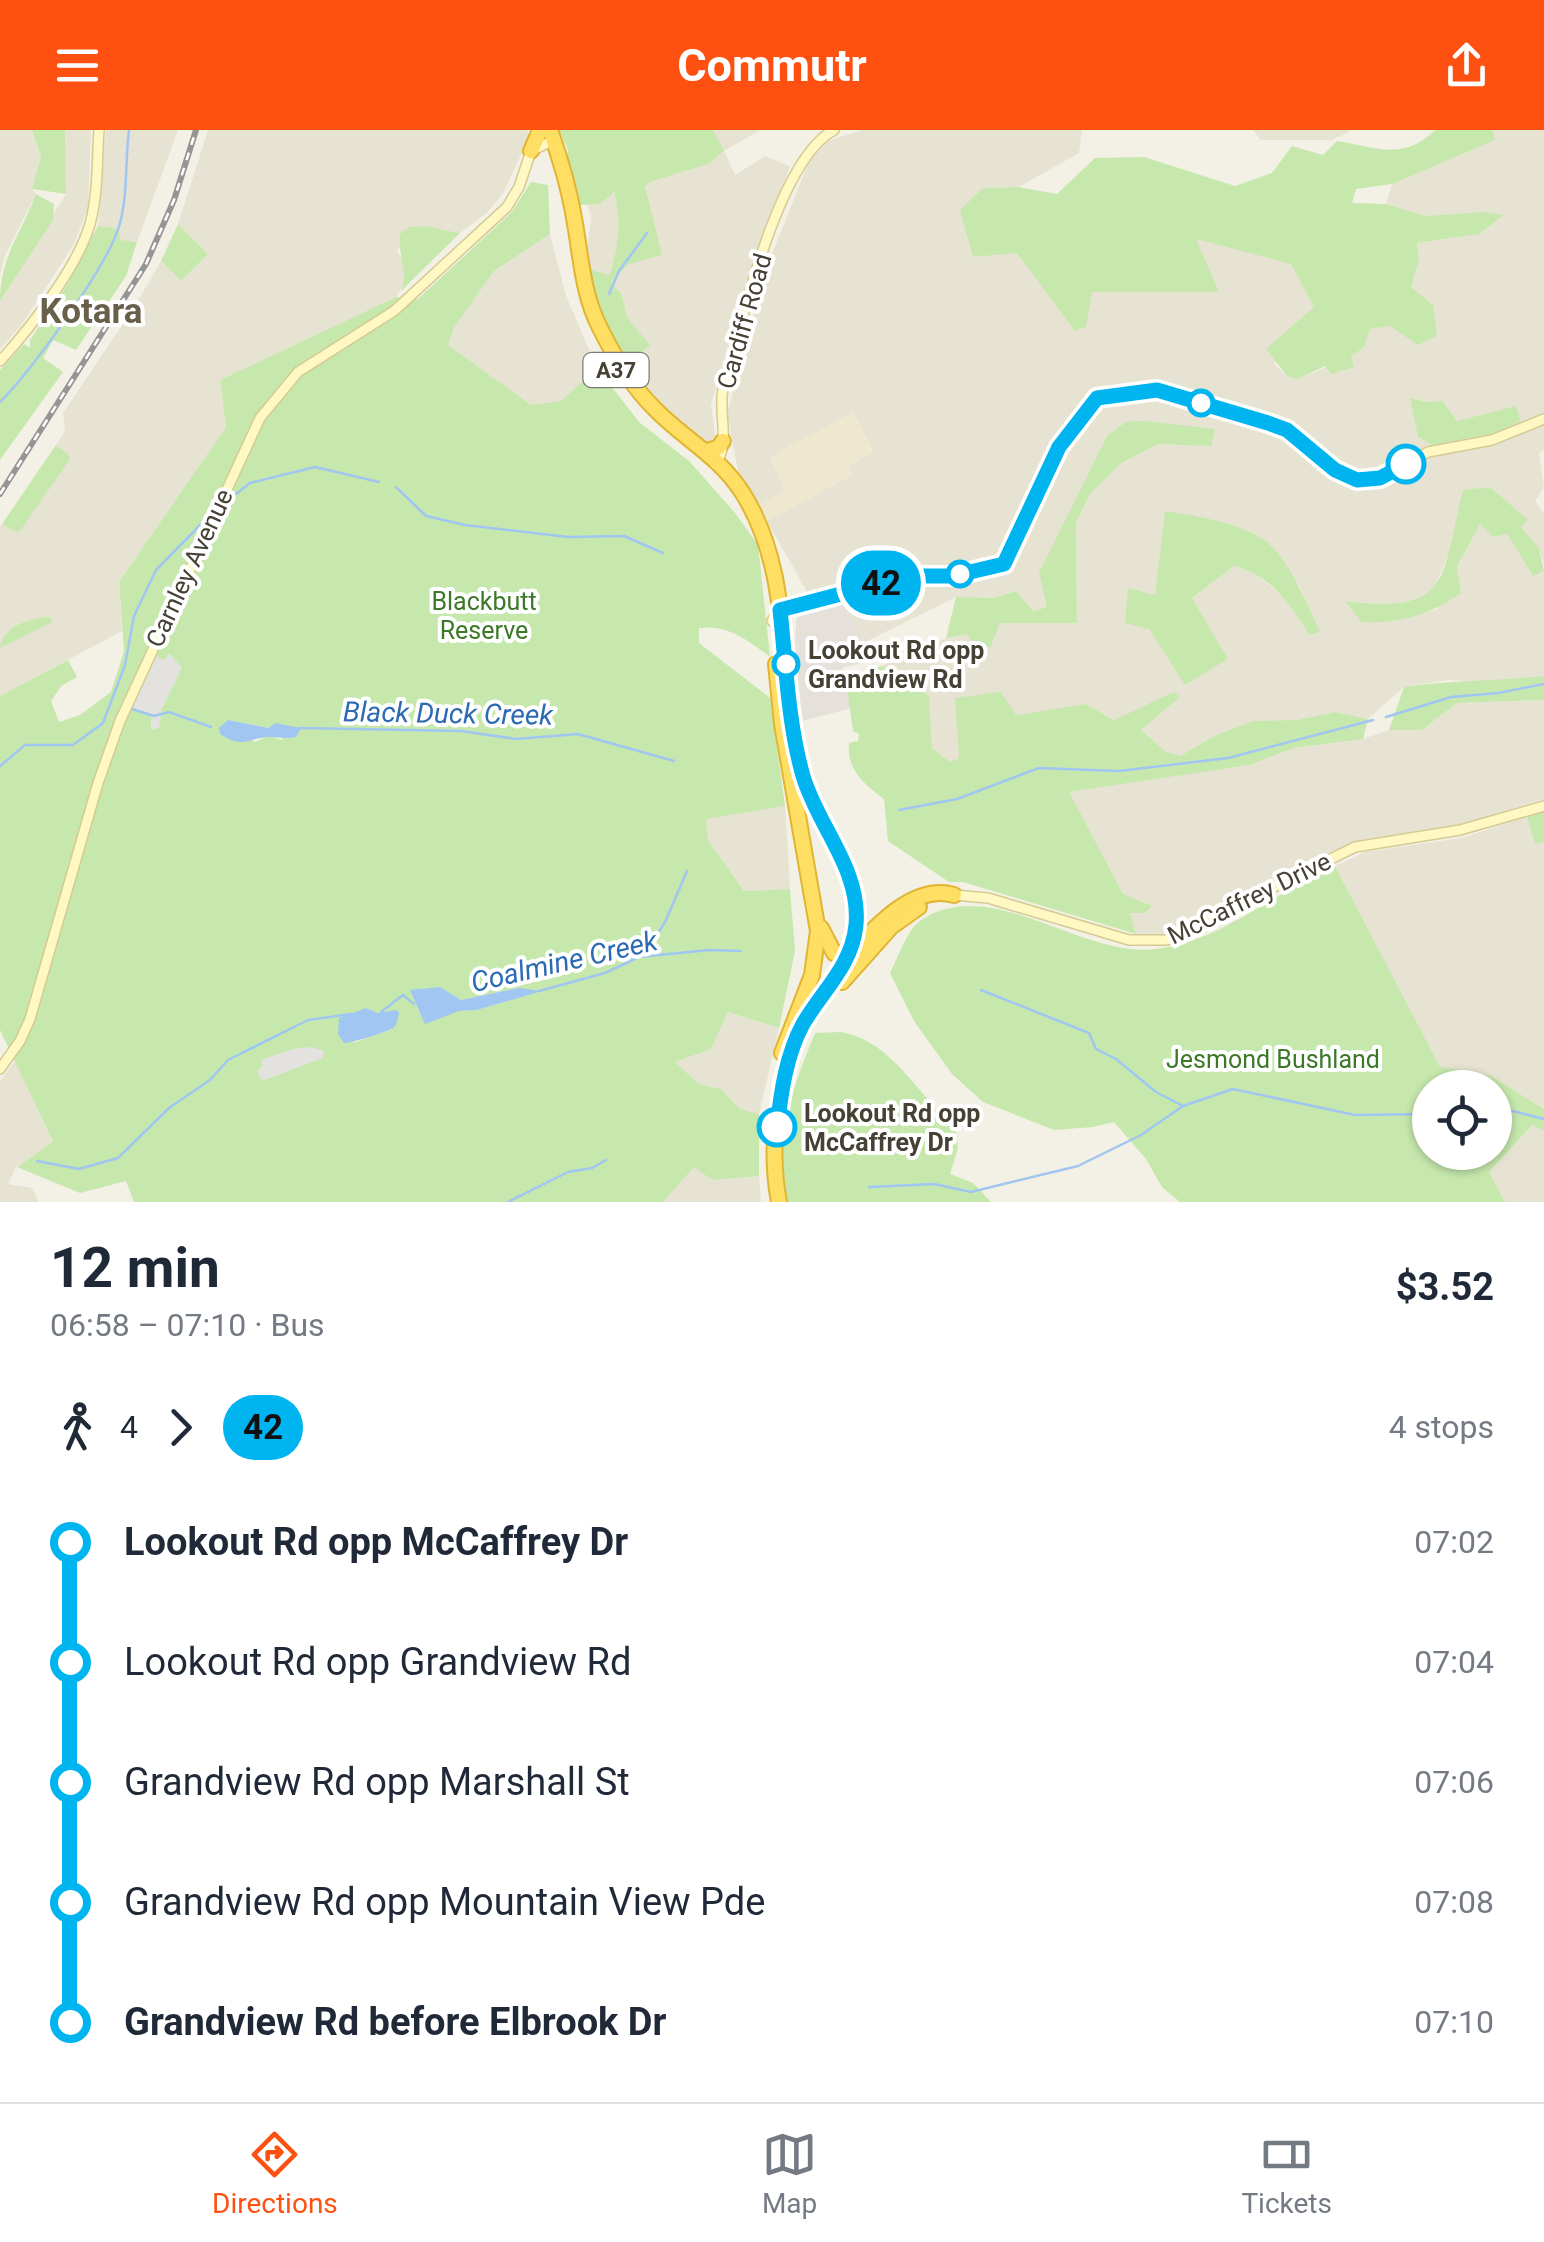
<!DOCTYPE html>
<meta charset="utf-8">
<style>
body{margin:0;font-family:Roboto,sans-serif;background:#f6f6f7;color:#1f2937;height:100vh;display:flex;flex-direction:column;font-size:38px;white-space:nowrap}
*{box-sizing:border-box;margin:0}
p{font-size:32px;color:#747a83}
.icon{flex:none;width:55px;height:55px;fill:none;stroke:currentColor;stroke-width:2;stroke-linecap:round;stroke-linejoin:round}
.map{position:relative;height:1072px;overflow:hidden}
.panel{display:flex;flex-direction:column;background:#fff;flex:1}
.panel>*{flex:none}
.badge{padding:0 20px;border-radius:32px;font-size:35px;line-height:65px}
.buttons{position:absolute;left:1412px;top:940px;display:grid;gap:20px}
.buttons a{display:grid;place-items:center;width:100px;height:100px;border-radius:50%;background:#fff;box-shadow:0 2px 8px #0004;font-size:50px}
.map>.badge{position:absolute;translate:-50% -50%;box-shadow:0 0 0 5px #fff}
.legs{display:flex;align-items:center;gap:15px;height:110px;padding:0 50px;font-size:32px}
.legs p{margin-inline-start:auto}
.overview{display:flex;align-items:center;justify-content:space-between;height:170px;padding:0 50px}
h1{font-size:55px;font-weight:700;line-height:75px}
ul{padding:0 50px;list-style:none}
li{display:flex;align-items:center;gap:35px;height:120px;font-size:38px}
li i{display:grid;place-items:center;width:15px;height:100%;margin:0 12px;background:currentColor}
li i::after{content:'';width:25px;height:25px;margin:-12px;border:8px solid;border-radius:50%;background:#fff}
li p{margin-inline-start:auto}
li:first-child i{background:linear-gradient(#0000 50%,currentColor 0)}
li:last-child i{background:linear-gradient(currentColor 50%,#0000 0)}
header{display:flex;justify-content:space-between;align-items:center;height:130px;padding:0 50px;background:#fe5111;color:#fff;font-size:45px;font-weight:700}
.dock{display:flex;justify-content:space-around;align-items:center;height:140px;border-top:2px solid #e0e1e3;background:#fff;font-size:28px;color:#747a83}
.dock a{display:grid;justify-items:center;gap:5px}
.dock .selected{color:#fe5111}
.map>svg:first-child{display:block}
.residential{fill:#e7e3d3;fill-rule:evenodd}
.industrial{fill:#e5e1da}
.education{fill:#ede8cf}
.green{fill:#c6e8ad;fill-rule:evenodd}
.parking{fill:#e4e2de}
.water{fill:#a0c6f1}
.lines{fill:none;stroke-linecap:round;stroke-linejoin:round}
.stream{stroke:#a0c6f1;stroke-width:2.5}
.secondary-casing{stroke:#d4cb94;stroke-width:12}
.highway-casing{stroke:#e0b532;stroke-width:18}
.secondary{stroke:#fff8c3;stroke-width:9}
.highway{stroke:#ffde64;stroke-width:14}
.rail-casing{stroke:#959595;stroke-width:6}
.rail{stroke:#fff;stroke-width:2.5;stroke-dasharray:8;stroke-linecap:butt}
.line-1-casing{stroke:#fff;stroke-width:22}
.line-1{stroke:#00b5ef;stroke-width:15}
.stop-1-dot{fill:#fff;stroke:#00b5ef;stroke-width:5}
.labels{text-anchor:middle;stroke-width:8;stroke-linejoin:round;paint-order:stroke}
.shield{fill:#fff;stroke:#7e7a72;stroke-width:2.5}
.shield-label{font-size:22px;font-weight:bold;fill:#464135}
.street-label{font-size:25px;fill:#464135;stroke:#fff}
.park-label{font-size:25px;fill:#3c7827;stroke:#fff}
.stop-label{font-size:25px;font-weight:bold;fill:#464135;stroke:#fff;text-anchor:start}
.water-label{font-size:28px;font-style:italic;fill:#2c6ab3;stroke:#fff}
.district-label{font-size:35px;font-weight:bold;fill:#69604c;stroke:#fff}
</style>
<header><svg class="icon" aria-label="menu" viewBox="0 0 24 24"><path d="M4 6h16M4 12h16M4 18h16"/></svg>Commutr<svg class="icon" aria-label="share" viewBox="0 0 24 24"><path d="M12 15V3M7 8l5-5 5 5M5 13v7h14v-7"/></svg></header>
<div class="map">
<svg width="1544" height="1072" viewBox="0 0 1544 1072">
<rect width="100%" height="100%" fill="#f3f0e5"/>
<!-- residential -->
<g class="residential">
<path d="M 0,0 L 32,0 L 41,27 L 32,59 L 36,64 L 5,125 L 0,145 Z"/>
<path d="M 65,0 L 91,0 L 88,78 L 74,114 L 22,194 L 0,219 L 0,171 L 66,64 Z"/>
<path d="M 106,0 L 178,0 L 137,112 L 120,111 L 98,96 Z"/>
<path d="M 208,0 L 527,0 L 529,7 L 504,62 L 488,82 L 460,103 L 425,96 L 397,120 L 405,135 L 405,152 L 396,167 L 220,250 L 226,297 L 119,452 L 122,501 L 0,566 L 0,396 L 2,394 L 16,402 L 68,324 L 56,315 L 65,301 L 63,283 L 133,179 L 161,131 L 181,151 L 208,124 L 178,94 Z"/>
<path d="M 713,0 L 760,0 L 724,21 L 735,45 L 765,26 L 790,36 L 742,167 L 711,275 L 716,311 L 711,315 L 673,288 L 637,247 L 629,232 L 649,214 L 627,187 L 622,165 L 611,152 L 629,134 L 645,58 L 649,52 L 708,34 L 723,21 Z"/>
<path d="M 862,0 L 1082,0 L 1079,23 L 1019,57 L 983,58 L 1017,123 L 1086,196 L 1091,162 L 1218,162 L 1195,108 L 1291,134 L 1314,176 L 1274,234 L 1287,246 L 1298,249 L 1351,227 L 1364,217 L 1369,199 L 1390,195 L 1418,215 L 1411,157 L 1419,130 L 1417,113 L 1479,104 L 1503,86 L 1482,82 L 1425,86 L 1386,74 L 1392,54 L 1495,9 L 1493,0 L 1544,0 L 1544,320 L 1539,323 L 1544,357 L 1535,371 L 1544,383 L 1544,434 L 1539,418 L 1520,397 L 1527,391 L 1490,357 L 1445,433 L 1433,461 L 1417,472 L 1384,476 L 1347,471 L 1361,492 L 1436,480 L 1480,393 L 1507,404 L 1533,446 L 1544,441 L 1544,546 L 1488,552 L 1448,550 L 1404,557 L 1368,589 L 1335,582 L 1297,590 L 1253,591 L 1214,606 L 1180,626 L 1166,622 L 1141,600 L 1179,568 L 1114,590 L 1086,574 L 1016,585 L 956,568 L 959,628 L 950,632 L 932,618 L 929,566 L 881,536 L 946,508 L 967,503 L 977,519 L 1000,493 L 1077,493 L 1076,393 L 1090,364 L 1123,332 L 1158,314 L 1210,315 L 1107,306 L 1091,343 L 1047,477 L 1033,481 L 1015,461 L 993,468 L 956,467 L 861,514 L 833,459 L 809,465 L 767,391 L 852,345 L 847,336 L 873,322 L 853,283 L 770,327 L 785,361 L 758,375 L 738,340 L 727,283 L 770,129 L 810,29 L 828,11 ZM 1411,267 L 1427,272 L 1443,271 L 1457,291 L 1514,277 L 1418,307 ZM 1166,381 L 1298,452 L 1319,502 L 1309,505 L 1289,471 L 1251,441 L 1234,436 L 1192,468 L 1227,528 L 1185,555 L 1128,459 L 1155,466 Z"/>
<path d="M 1253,0 L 1349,0 L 1349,2 L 1331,10 L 1261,10 Z"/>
<path d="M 613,61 L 619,83 L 618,115 L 610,145 L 591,140 L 586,129 L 591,87 L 587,70 Z"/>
<path d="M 550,104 L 566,166 L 597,238 L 561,271 L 531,275 L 448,215 L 454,198 L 494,141 Z"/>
<path d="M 1544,570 L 1544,669 L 1457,696 L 1360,710 L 1332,721 L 1180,800 L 1155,805 L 1136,804 L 1123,764 L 1068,662 L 1250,635 L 1294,618 L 1363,609 L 1389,600 L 1422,600 L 1457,573 Z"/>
<path d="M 785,674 L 790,759 L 744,761 L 708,710 L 706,689 Z"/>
<path d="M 1527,687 L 1535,714 L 1544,712 L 1544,979 L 1490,945 L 1440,938 L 1335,736 L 1365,722 L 1461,708 Z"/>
<path d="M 728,882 L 779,898 L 759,984 L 740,979 L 721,959 L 699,954 L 674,931 L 711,919 Z"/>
<path d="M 15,931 L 53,1013 L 16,1037 L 8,1054 L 32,1058 L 39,1072 L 0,1072 L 0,951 Z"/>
<path d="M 1534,995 L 1544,1001 L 1544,1072 L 1505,1072 L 1489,1042 Z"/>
<path d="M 694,1036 L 712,1050 L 759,1046 L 761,1072 L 663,1072 Z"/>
</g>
<!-- industrial -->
<path class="industrial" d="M 842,470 L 874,530 L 842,538 L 852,578 L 802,591 L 795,511 L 797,484 Z"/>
<!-- education -->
<path class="education" d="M 853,282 L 874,322 L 848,336 L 852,345 L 767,391 L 758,375 L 785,361 L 770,327 Z"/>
<!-- green -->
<g class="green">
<path d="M 32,0 L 65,0 L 66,64 L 32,59 L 41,27 Z"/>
<path d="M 559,0 L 713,0 L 724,21 L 708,34 L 650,52 L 645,57 L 662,125 L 629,134 L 611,152 L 622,165 L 627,187 L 650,215 L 629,232 C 610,202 594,176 591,140 L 610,145 C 618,116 622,92 614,62 L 600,74 L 580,75 L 566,34 L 568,20 Z"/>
<path d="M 1435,0 L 1493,0 L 1495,10 L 1392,54 L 1356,59 L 1352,73 L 1386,74 L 1425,86 L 1482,82 L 1504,85 L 1479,104 L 1417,113 L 1419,130 L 1411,157 L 1433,175 L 1437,206 L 1418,215 L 1390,196 L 1370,199 L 1364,217 L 1351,227 L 1354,237 L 1331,244 L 1325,236 L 1298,249 L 1287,246 L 1266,219 L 1314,177 L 1291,134 L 1196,109 L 1219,162 L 1092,162 L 1086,197 L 1075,201 L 1017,123 L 973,127 L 960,80 L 983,58 L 1019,57 L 1057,64 L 1095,28 L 1144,27 L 1235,56 L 1272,43 L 1292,16 L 1323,25 L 1337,11 C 1375,17 1403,32 1435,0 Z"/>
<path d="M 531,52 L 548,55 L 550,104 L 494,141 L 454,198 L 448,215 L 531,275 L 561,271 L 597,238 L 639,292 L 689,331 L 736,384 L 758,415 L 770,527 C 748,510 727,494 699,498 L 699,513 L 770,568 L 785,676 L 706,689 L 708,710 L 744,761 L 790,759 L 795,821 L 779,898 L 728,882 L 711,919 L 675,932 L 699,954 L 721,959 L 740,979 L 759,984 L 759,1046 L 712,1050 L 694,1037 L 663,1072 L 134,1072 L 126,1051 L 80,1063 L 17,1037 L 53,1012 L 0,900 L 0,566 L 68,530 L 77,547 L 61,556 L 51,571 L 59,592 L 80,585 L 111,562 L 124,521 L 119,452 L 226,297 L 220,250 L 396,167 L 418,169 L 512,82 ZM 228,590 L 270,598 L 282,596 L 282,610 L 268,606 L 255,612 ZM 440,857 L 461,870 L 519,858 L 536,862 L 477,880 L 459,881 L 410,861 ZM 366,878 L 378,883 L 392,899 L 353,913 Z"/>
<path d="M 36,64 L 54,74 L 53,90 L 0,171 C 0,127 21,104 36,64 Z"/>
<path d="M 178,94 L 208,124 L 181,151 L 161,131 Z"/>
<path d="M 98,96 L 119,99 L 120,110 L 137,112 L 126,146 L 76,220 L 53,210 L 43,228 L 63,242 L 0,330 L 0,240 L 24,214 L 30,218 L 30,210 L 67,155 Z"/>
<path d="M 425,96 L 460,103 L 401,161 C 409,140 397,125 400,104 L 409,97 Z"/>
<path d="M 1410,267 L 1426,272 L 1443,271 L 1457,291 L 1516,276 L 1521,291 L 1496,303 L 1433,315 L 1418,307 Z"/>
<path d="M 1144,291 L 1215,299 L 1211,316 L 1158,314 L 1123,332 L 1090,364 L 1076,393 L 1077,493 L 1000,493 L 991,516 L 977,520 L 967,504 L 946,508 L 956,467 L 993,468 L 1016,461 L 1033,481 L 1047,477 L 1039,443 L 1107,306 L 1126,292 Z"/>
<path d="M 56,315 L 68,324 L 70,329 L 20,401 L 16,402 L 2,394 Z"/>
<path d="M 1490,357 L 1528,390 L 1521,397 L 1539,418 L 1544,441 L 1533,446 L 1507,404 L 1493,407 L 1480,394 L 1457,437 L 1461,463 C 1429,485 1399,494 1361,492 L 1345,471 C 1452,485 1441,449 1463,360 Z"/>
<path d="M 1165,381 C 1195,386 1237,392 1263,409 C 1288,426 1308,475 1320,502 L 1309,505 C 1291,474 1270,445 1234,436 L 1192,468 L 1228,529 L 1185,555 L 1149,499 L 1125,493 L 1128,458 L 1155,465 Z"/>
<path d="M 49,487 L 52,492 L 0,518 C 3,496 29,488 49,487 Z"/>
<path d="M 881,536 L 929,566 L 932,618 L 950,632 L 959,628 L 955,568 L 1001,562 L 1016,585 L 1086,574 L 1114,590 L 1174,562 L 1180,567 L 1141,600 L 1166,622 L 1180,626 L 1214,606 L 1253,591 L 1297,590 L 1335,582 L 1368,589 L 1363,609 L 1294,618 L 1250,635 L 1069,662 L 1123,764 L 1152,776 L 1145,783 L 1130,783 L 1136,804 L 963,752 L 949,752 L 888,711 L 884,669 C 864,654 846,639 849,613 L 858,611 L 859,604 L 853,601 L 846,551 Z"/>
<path d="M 1544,546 L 1544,570 L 1457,573 L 1422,600 L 1389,600 L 1404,557 C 1451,550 1497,551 1544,546 Z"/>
<path d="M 1544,682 L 1544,712 L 1535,714 L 1527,687 Z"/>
<path d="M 1335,736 L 1440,937 L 1490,945 L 1544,979 L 1544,1001 L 1533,995 L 1489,1042 L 1505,1072 L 1180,1072 L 1162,1057 L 1146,1029 L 1114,992 L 1093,997 L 1054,1000 L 983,972 L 952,944 L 914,891 L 890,843 C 898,828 907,800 920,791 C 989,742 1082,829 1156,819 C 1223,811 1275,761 1335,736 ZM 1430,958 L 1495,958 L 1495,1022 L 1430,1022 Z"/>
<path d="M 841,902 C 882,909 906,945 933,975 L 939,987 L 955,999 L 958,1018 L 950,1044 L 973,1053 L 991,1072 L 788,1072 C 775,1004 790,965 815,903 Z"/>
</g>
<!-- parking -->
<g class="parking">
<path d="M 169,523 L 182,538 L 162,578 L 159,598 L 151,600 L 151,584 L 131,577 L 155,526 L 165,530 Z"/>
<path d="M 311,917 L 324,921 L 323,928 L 262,951 L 257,941 L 263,936 L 261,930 L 293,919 Z"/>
</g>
<!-- water -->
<g class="water">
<path d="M 228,590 L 269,598 L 275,593 L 301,598 L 296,607 C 286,609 280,607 270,607 C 249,607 244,620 220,604 L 219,598 Z"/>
<path d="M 440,857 L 461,870 L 519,858 L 542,861 L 477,880 L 459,881 L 425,894 L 410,860 Z"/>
<path d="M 366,878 L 378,883 L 396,880 L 399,882 C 398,887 398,894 393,898 C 387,902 352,913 344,913 L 338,904 L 339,888 Z"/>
</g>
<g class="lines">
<!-- stream -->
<g class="stream">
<path d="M 609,164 L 619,141 L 647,103"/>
<path d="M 0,272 C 31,242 110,133 120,93 C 128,63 125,31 129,0"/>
<path d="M 396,357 L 426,386 L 465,395 L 568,407 L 624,406 L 663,423"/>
<path d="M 227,371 L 250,353 L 315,337 L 379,352"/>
<path d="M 132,579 L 154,586 L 169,582 L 211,597"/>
<path d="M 1386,587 L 1451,567 L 1498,563 L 1544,554"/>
<path d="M 300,598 L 461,601 L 516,609 L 578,604 L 674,631"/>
<path d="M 0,636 L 25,615 L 73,615 L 103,593 L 125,535 L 134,486 L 156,440 L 209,386"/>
<path d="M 899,680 L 957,669 L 1039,638 L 1119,641 L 1228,628 L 1373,590"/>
<path d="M 645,825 L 666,790 L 687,741"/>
<path d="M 981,860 L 1089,903 L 1096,919 L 1116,929 L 1156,962 L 1183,976"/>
<path d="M 539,861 L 605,843 L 639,827 L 709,820 L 741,821"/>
<path d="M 381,882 L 403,865 L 414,874"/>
<path d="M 1495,985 L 1513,981 L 1544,989"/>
<path d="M 37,1031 L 79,1039 L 118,1028 L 169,978 L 210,950 L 228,930 L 308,890 L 351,884"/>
<path d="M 869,1057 L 934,1054 L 971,1062 L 1078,1036 L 1141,1005 L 1183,976 L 1233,959 L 1355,985 L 1430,984"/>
<path d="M 508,1072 L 568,1042 L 592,1038 L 606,1030"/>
</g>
<defs>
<g id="secondary">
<path d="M 0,231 C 30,199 78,136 90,94 C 98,65 97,30 99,0"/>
<path d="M 715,334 C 731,315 718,283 723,259 C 741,196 777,30 834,0"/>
<path d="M 772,491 L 777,482 L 787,478 L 909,446 L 953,446 L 1004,434 L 1059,317 L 1097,268 L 1157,260 L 1268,293 L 1287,301 L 1340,343 L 1363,350 L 1380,348 L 1428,322 L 1492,310 L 1544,289"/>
<path d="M 954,765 L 988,768 L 1129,810 L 1167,810 L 1355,717 L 1460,700 L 1544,676"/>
<path d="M 0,939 L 20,911 L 30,889 L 98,653 L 120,591 L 260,288 L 298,242 L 394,181 L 507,77 L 519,57 L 531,21 L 554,10"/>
</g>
<g id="highway">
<path d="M 550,0 C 560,28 569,58 574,88 C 581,125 582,163 600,198 C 614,226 632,257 655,279 C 684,309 719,326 742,362 C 797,448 775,554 804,648 C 817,691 852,728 856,773 C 862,828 822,857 800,901 C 776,949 769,1020 779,1072"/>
<path d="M 531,21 L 540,0"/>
<path d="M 707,321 L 718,318 L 723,311"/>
<path d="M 776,534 L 782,594 L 818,801 L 812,845 L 782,923"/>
<path d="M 821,798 L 834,823 L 853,826"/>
<path d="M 851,823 C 875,797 914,753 954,765"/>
<path d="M 842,852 L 891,797 L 919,777"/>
</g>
</defs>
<!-- secondary casing -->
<use href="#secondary" class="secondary-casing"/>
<!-- highway casing -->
<use href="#highway" class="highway-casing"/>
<!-- secondary -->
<use href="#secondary" class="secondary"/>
<!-- highway -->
<use href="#highway" class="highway"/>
<defs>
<path id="rail" d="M 0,364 L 146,134 L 174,70 L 196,0"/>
</defs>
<!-- rail casing -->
<use href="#rail" class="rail-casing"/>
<!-- rail -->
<use href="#rail" class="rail"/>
</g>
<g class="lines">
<defs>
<path id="line-1" d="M 777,997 C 781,963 786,925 803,894 C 822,861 852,836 856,795 C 861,739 818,697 803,646 C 788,593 786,535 780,480 L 909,446 L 953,446 L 1004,434 L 1059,317 L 1097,268 L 1157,260 L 1268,293 L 1287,300 L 1335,340 L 1357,350 L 1380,348 L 1406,334"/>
</defs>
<!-- line-1 casing -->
<use href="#line-1" class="line-1-casing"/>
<!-- line-1 -->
<use href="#line-1" class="line-1"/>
</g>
<!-- markers -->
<g class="stop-1-dot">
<circle cx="1201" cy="273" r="12"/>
<circle cx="1406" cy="334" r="18"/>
<circle cx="960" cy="444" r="12"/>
<circle cx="786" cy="534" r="12"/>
<circle cx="777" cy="997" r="18"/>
</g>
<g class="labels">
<!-- shield labels -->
<rect class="shield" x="583.5" y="223" width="65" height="34" rx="8"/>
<g class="shield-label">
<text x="616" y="248">A37</text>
</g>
<!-- street labels -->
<g class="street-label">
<text transform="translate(744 191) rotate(-74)" y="9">Cardiff Road</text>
<text transform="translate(189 438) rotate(-65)" y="9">Carnley Avenue</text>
<text transform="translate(1249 768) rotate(-26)" y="9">McCaffrey Drive</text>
</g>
<!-- park labels -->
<g class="park-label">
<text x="484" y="480">Blackbutt<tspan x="484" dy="29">Reserve</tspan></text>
<text x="1273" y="938">Jesmond Bushland</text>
</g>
<!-- stop labels -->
<g class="stop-label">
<text x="808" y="529">Lookout Rd opp<tspan x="808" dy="29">Grandview Rd</tspan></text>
<text x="804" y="992">Lookout Rd opp<tspan x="804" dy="29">McCaffrey Dr</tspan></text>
</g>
<!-- water labels -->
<g class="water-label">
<text transform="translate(448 583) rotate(1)" y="10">Black Duck Creek</text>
<text transform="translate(564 831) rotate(-13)" y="10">Coalmine Creek</text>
</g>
<!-- district labels -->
<g class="district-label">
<text x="91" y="193">Kotara</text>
</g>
</g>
</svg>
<div class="buttons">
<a><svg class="icon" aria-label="locate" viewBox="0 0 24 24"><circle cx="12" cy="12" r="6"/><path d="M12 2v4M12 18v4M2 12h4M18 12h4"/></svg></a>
</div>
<b class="badge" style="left:881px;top:453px;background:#00b5ef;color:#111">42</b>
</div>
<section class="panel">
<div class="overview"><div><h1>12 min</h1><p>06:58 – 07:10 · Bus</p></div><b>$3.52</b></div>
<div class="legs"><svg class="icon" aria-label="walk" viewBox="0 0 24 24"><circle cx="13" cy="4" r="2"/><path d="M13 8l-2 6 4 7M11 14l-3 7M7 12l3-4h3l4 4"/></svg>4<svg class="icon" aria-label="forward" viewBox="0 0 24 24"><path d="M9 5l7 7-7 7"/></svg><b class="badge" style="background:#00b5ef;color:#111">42</b><p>4 stops</p></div>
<ul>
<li><i style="color:#00b5ef"></i><b>Lookout Rd opp McCaffrey Dr</b><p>07:02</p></li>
<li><i style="color:#00b5ef"></i><span>Lookout Rd opp Grandview Rd</span><p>07:04</p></li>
<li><i style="color:#00b5ef"></i><span>Grandview Rd opp Marshall St</span><p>07:06</p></li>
<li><i style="color:#00b5ef"></i><span>Grandview Rd opp Mountain View Pde</span><p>07:08</p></li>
<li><i style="color:#00b5ef"></i><b>Grandview Rd before Elbrook Dr</b><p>07:10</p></li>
</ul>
</section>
<nav class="dock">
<a class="selected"><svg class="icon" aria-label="directions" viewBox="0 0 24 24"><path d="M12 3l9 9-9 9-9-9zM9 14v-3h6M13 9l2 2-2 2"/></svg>Directions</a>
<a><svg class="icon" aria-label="map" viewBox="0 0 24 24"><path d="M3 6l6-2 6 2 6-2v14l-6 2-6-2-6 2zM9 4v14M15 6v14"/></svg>Map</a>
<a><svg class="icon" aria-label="tickets" viewBox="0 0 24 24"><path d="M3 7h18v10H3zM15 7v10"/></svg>Tickets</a>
</nav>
